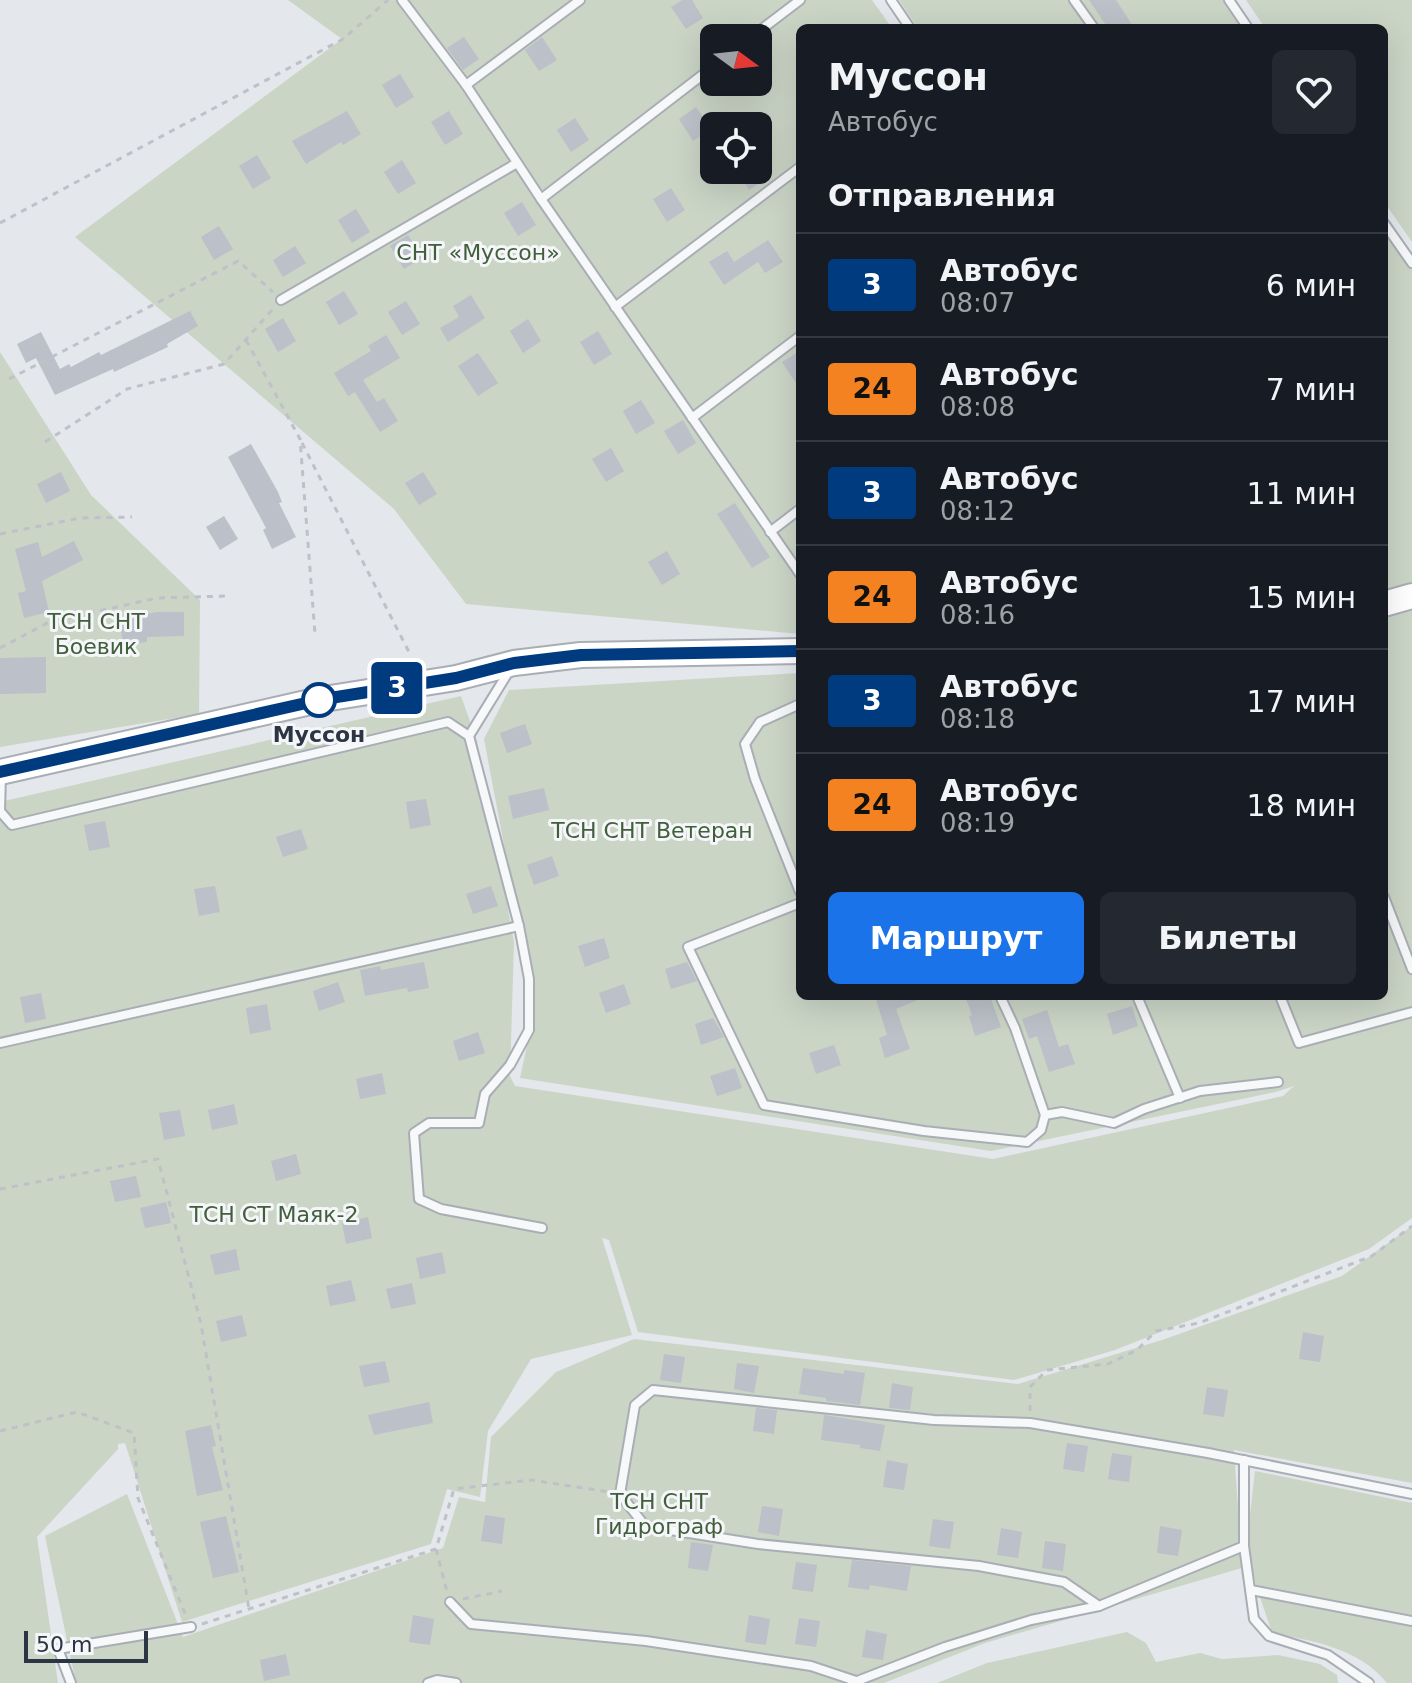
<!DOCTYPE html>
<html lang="ru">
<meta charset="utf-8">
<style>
body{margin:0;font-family:"DejaVu Sans",sans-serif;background:#242831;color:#f1f3f6;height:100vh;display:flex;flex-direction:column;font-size:30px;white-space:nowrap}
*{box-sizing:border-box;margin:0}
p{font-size:26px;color:#9ea1a6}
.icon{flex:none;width:44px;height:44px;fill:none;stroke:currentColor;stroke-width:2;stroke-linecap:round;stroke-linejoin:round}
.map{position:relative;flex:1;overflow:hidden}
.panel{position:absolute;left:796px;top:24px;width:592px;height:976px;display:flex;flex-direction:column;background:#171b24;border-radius:12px;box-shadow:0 8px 32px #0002}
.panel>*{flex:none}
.badge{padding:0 16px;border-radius:6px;font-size:28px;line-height:52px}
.needle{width:52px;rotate:105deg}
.controls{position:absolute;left:700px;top:24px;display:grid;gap:16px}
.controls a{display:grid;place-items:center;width:72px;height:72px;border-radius:12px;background:#171b24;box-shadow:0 8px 32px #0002;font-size:40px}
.scale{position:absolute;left:24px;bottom:20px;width:124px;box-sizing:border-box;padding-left:8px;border:4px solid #2c3543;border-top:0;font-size:22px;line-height:28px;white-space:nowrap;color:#2c3543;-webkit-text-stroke:6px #f4f6f9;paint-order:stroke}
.map>.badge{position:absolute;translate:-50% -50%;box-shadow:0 0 0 4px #fff}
h2{padding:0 32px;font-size:30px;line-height:72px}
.round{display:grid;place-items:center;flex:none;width:84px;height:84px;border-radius:12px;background:#242831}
.overview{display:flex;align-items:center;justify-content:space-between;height:136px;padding:0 32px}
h1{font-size:38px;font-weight:700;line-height:60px}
.primary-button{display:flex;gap:16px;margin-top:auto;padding:16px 32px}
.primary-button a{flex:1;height:92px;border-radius:12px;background:#1a73e8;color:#fff;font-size:32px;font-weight:700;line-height:92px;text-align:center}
.primary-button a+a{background:#242831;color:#f1f3f6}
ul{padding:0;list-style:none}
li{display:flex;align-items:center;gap:24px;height:104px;padding:0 32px;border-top:2px solid #363941}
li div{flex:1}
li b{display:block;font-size:30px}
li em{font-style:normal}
li .badge{min-width:88px;font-weight:700;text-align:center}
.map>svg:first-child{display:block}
.green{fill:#cad5c6;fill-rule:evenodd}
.building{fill:#bcc0c8}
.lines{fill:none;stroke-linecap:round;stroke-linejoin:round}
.lane-casing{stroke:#a9aeb5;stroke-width:12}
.secondary-casing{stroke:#a9aeb5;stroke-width:28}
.path{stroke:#bec1c7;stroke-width:3;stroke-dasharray:6 6;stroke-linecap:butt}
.lane{stroke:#f7f8fa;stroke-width:8}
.secondary{stroke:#fff;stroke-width:24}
.line-casing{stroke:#fff;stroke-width:18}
.line{stroke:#003b80;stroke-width:12}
.stop-dot{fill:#fff;stroke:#003b80;stroke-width:4}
.labels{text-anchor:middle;stroke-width:6;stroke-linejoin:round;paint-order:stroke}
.park-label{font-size:22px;fill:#415f3a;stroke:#f4f6f9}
.stop-label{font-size:22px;font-weight:bold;fill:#2c3543;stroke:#f4f6f9}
</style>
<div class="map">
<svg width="1412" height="1683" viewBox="0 0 1412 1683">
<rect width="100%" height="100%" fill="#e4e7eb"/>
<!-- green -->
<g class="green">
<path d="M 288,0 L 872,0 L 892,28 L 800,28 L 800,634 L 466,604 L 394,509 L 75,237 L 342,39 ZM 714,38 L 758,38 L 758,82 L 714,82 ZM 714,126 L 758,126 L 758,170 L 714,170 Z"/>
<path d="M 899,0 L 1231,0 L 1251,28 L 918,28 Z"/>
<path d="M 1246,0 L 1412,0 L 1412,242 L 1384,202 L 1384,28 L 1265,28 Z"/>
<path d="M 1384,214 L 1412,253 L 1412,585 L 1384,595 Z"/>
<path d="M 0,352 L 91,495 L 200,600 L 199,714 L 0,747 Z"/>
<path d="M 1412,587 L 1412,1218 L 1369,1249 L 1115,1350 L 1014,1380 L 638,1332 L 609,1240 L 602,1238 L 632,1335 L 531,1359 L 488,1431 L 480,1497 L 447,1489 L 431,1544 L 182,1622 L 125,1443 L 118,1444 L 118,1449 L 37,1537 L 58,1683 L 0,1683 L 0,802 L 461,696 L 477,741 L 514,942 L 510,1076 L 515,1086 L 993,1159 L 1283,1096 L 1294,1086 L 1276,1092 L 991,1151 L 520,1078 L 535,1009 L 484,739 L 509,690 L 800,673 L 800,996 L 1384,996 L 1384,597 Z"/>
<path d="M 1412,1226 L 1412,1483 L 1234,1450 L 1242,1568 L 985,1643 L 884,1683 L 76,1683 L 45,1536 L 127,1494 L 183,1637 L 443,1548 L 459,1497 L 485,1502 L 491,1437 L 556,1372 L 634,1339 L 1018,1384 L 1162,1340 L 1342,1276 Z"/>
<path d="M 1255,1471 L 1412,1503 L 1412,1683 L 1387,1683 C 1359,1648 1313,1641 1272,1633 L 1255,1582 L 1247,1542 Z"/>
<path d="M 1127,1632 L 1146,1643 L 1156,1662 L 1200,1653 L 1222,1659 L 1278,1655 L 1320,1664 L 1337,1675 L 1338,1683 L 937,1683 L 987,1663 Z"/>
</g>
<!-- building -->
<g class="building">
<path d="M 682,0 L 692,0 L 703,18 L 686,29 L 671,7 Z"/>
<path d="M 1089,0 L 1116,0 L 1134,28 L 1108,28 Z"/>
<path d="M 464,37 L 479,59 L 463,70 L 447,48 Z"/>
<path d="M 542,37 L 557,60 L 539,71 L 525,50 Z"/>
<path d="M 400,74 L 414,97 L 396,108 L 382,85 Z"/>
<path d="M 696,107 L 711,129 L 693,141 L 679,119 Z"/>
<path d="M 347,111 L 361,134 L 343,145 L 341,142 L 306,164 L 292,141 Z"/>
<path d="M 449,111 L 463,134 L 445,145 L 431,122 Z"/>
<path d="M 575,118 L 589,140 L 571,152 L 557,130 Z"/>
<path d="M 257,155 L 271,178 L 253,189 L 239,166 Z"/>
<path d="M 402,160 L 416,183 L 398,194 L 384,172 Z"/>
<path d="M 736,170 L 762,170 L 767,178 L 749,190 Z"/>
<path d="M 671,188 L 685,210 L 667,222 L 653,199 Z"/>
<path d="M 522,202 L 536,225 L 518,236 L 504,213 Z"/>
<path d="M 356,209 L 370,232 L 352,243 L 338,220 Z"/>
<path d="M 219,226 L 233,249 L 214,260 L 201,237 Z"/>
<path d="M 408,235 L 422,258 L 404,269 L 390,246 Z"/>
<path d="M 768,240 L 783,262 L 765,273 L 758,262 L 724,285 L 709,262 L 727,251 L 734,262 Z"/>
<path d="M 295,246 L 306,263 L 283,277 L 273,260 Z"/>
<path d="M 344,291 L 358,314 L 339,325 L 326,302 Z"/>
<path d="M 471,295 L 485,318 L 448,342 L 440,328 L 459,317 L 453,306 Z"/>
<path d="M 406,301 L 420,324 L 402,335 L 388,312 Z"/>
<path d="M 190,311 L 198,326 L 167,344 L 168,347 L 114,372 L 113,369 L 55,395 L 36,358 L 26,363 L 17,344 L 41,332 L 60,369 L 69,364 L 71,367 L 99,352 L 101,355 Z"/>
<path d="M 283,318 L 296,341 L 278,352 L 265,329 Z"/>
<path d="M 528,319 L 541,341 L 523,353 L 510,331 Z"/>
<path d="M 598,331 L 612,354 L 594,365 L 580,342 Z"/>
<path d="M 386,335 L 400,358 L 363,380 L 377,402 L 384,398 L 398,421 L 380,432 L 355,392 L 348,396 L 334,373 L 371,351 L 368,346 Z"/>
<path d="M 800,351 L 800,389 L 782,362 Z"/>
<path d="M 478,353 L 498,383 L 478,396 L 458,366 Z"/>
<path d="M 641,400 L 655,423 L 636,434 L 623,411 Z"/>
<path d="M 683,420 L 696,443 L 678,454 L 664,431 Z"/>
<path d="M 251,444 L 278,492 L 282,502 L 279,503 L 296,537 L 272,549 L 263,530 L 266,528 L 228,457 Z"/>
<path d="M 611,448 L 624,471 L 606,482 L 592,459 Z"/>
<path d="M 61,472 L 70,491 L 46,503 L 37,484 Z"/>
<path d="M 423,472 L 437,494 L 419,505 L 405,483 Z"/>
<path d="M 735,503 L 770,557 L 752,568 L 717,514 Z"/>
<path d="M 224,516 L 238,539 L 220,550 L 206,527 Z"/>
<path d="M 74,541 L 83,560 L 42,581 L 49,612 L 24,618 L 18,593 L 26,591 L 15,549 L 38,542 L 42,557 Z"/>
<path d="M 667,551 L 680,574 L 662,585 L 648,562 Z"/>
<path d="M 157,612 L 184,612 L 184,636 L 147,637 L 147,642 L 123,645 L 120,619 Z"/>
<path d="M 46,657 L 46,693 L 0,694 L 0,658 Z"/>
<path d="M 525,724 L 532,744 L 507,753 L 500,733 Z"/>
<path d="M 544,788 L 549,810 L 513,819 L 508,796 Z"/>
<path d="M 426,799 L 431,825 L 410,829 L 406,802 Z"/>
<path d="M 105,821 L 110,847 L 89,851 L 84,825 Z"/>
<path d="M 301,829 L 308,849 L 283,857 L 276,837 Z"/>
<path d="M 552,856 L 559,876 L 534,885 L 527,865 Z"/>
<path d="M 215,886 L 220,912 L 199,916 L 194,889 Z"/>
<path d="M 491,886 L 498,906 L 473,914 L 466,894 Z"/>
<path d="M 604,938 L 610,958 L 585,967 L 578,946 Z"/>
<path d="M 424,962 L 429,988 L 408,992 L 407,988 L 365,996 L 360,970 L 380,966 L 381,970 Z"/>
<path d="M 687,962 L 697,981 L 671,989 L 665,969 Z"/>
<path d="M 338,982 L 345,1002 L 319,1011 L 313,991 Z"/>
<path d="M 624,984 L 631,1004 L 606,1013 L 599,993 Z"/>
<path d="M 41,993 L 46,1019 L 25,1023 L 20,997 Z"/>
<path d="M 875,996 L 927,996 L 896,1009 L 910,1049 L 885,1058 L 879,1038 L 887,1035 Z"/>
<path d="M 965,996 L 990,996 L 1001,1027 L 975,1036 L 969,1016 L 972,1015 Z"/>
<path d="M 267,1004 L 271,1030 L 250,1034 L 246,1008 Z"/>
<path d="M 1132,1006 L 1138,1026 L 1113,1035 L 1107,1014 Z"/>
<path d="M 1047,1010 L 1059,1047 L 1068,1044 L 1075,1064 L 1049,1072 L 1037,1036 L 1029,1039 L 1022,1019 Z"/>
<path d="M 713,1018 L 724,1037 L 701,1045 L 695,1024 Z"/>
<path d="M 478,1032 L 485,1053 L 459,1061 L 453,1041 Z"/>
<path d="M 834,1045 L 841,1065 L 816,1074 L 809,1053 Z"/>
<path d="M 735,1068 L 742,1088 L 717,1096 L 710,1076 Z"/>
<path d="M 382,1073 L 386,1094 L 360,1099 L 356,1079 Z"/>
<path d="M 234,1104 L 238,1124 L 212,1130 L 208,1110 Z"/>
<path d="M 180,1110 L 185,1136 L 164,1140 L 159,1113 Z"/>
<path d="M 296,1154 L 301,1174 L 276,1181 L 271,1161 Z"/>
<path d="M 136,1176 L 141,1197 L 115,1202 L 110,1181 Z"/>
<path d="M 166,1202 L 171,1223 L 145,1228 L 140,1208 Z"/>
<path d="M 368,1217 L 372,1238 L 346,1244 L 342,1223 Z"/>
<path d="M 236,1249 L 240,1270 L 215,1275 L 210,1255 Z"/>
<path d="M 442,1252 L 446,1273 L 420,1279 L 416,1258 Z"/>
<path d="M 351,1280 L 356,1301 L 330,1306 L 326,1286 Z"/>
<path d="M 412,1283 L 416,1304 L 391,1309 L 386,1289 Z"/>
<path d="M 242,1315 L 247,1336 L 221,1342 L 216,1321 Z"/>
<path d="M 1303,1332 L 1324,1336 L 1320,1362 L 1299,1359 Z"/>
<path d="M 664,1354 L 685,1357 L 681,1383 L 660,1380 Z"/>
<path d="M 385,1361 L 390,1382 L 364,1387 L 359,1366 Z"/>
<path d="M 737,1363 L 759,1366 L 754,1393 L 734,1389 Z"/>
<path d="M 803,1368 L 844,1374 L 844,1370 L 865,1373 L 860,1405 L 826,1401 L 826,1398 L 799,1394 Z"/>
<path d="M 892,1383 L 913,1387 L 910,1410 L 889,1408 Z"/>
<path d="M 1207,1387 L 1228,1390 L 1224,1417 L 1203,1414 Z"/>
<path d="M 429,1402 L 433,1423 L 374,1435 L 368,1415 Z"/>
<path d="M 756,1408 L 777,1410 L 774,1434 L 753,1431 Z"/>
<path d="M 824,1415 L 885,1425 L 880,1451 L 860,1448 L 860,1445 L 821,1440 Z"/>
<path d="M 211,1425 L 216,1446 L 212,1447 L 223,1490 L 197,1496 L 185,1431 Z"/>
<path d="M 1067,1443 L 1088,1446 L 1084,1472 L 1063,1469 Z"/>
<path d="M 1112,1453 L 1132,1456 L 1129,1482 L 1108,1479 Z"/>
<path d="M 887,1460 L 908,1464 L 904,1490 L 883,1487 Z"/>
<path d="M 762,1506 L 783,1509 L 779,1536 L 758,1532 Z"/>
<path d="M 485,1515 L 505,1518 L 502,1544 L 481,1541 Z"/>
<path d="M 226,1516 L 239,1572 L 213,1578 L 200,1522 Z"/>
<path d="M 933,1519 L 954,1522 L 950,1549 L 929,1546 Z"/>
<path d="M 1160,1526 L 1182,1530 L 1178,1556 L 1157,1553 Z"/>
<path d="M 1001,1528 L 1022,1532 L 1018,1558 L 997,1555 Z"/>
<path d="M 1045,1541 L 1066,1544 L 1063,1571 L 1042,1568 Z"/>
<path d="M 691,1542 L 713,1545 L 708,1571 L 688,1568 Z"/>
<path d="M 852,1560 L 911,1566 L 907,1591 L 870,1585 L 869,1590 L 848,1587 Z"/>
<path d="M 796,1562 L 817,1565 L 813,1592 L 792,1589 Z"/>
<path d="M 413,1615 L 434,1619 L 430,1645 L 409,1642 Z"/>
<path d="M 749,1615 L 770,1619 L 766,1645 L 745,1642 Z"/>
<path d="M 799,1618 L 820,1621 L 816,1647 L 795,1644 Z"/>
<path d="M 866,1630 L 887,1634 L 883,1660 L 862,1657 Z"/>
<path d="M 286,1654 L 290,1675 L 264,1681 L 260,1660 Z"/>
</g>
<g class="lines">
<defs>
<g id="lane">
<path d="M 402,0 L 466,85 L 541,199 L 800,574"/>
<path d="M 891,0 L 910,28"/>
<path d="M 1074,0 L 1094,28"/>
<path d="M 1229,0 L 1248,28"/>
<path d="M 750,38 L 800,0"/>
<path d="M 466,85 L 580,0"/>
<path d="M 541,199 L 714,66"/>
<path d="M 1384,223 L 1412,263"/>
<path d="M 281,300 L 517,163"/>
<path d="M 615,307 L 800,167"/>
<path d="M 692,418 L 800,336"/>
<path d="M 770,532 L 800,509"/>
<path d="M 509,671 L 469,736 L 519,926 L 529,979 L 529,1030 L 510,1065 L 485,1094 L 479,1123 L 429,1123 L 414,1133 L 419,1199 L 441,1209 L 542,1228"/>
<path d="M 800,704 L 760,722 L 745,744 L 755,779 L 800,892"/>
<path d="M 1,775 L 0,811 L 12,825 L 448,722 L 469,736"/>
<path d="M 1384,897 L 1412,969"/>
<path d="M 800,903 L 688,947 L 764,1105 L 924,1131 L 1027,1142 L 1041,1130 L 1045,1115 L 1062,1112 L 1114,1123 L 1144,1109 L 1200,1091 L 1278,1082"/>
<path d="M 1000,996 L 1015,1028 L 1045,1115"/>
<path d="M 1137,996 L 1180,1098"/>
<path d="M 1280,996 L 1299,1043 L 1412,1012"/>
<path d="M 0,1043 L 519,926"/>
<path d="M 1244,1460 L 1244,1546 L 1254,1619 L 1269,1636 L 1328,1655 L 1369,1683"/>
<path d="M 1244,1546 L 1099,1606 L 1064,1582 L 979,1566 L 758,1544 L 645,1526 L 620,1494 L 635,1405 L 653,1390 L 934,1420 L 1030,1423 L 1208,1453 L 1412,1494"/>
<path d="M 1251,1590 L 1412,1621"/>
<path d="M 450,1602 L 471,1624 L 646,1641 L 811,1666 L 856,1681"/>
<path d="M 71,1683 L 58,1649 L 191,1627"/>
<path d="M 428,1683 L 437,1680 L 456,1683"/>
<path d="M 852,1683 L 945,1647 L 1031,1620 L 1099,1606"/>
</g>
<g id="secondary">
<path d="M 1384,604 L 1412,596"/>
<path d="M 0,772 L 324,699 L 456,678 L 514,663 L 581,655 L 800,651"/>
</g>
</defs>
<!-- lane casing -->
<use href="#lane" class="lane-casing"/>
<!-- secondary casing -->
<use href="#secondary" class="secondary-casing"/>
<!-- path -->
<g class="path">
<path d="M 0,223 L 343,39 L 388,0"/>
<path d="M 246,340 L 300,439 L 315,634"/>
<path d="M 9,379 L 238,261 L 273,292"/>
<path d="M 45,442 L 127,389 L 224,364 L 273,309"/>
<path d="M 302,443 L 410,654"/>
<path d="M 0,534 L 80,518 L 132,517"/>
<path d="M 0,648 L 49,622 L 157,598 L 229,596"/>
<path d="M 0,1189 L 158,1159 L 201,1324 L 249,1609"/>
<path d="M 1030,1411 L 1030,1387 L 1047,1370 L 1108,1364 L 1137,1350 L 1156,1331 L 1199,1323 L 1372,1256 L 1412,1226"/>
<path d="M 0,1431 L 77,1412 L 134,1433 L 138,1498 L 186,1616"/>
<path d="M 436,1549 L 447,1592"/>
<path d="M 463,1599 L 502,1591"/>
<path d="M 202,1624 L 436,1549 L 454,1489 L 531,1480 L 609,1492"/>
</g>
<!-- lane -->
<use href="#lane" class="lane"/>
<!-- secondary -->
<use href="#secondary" class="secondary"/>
</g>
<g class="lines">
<defs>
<path id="line" d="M 0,772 L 324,699 L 456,678 L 514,663 L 581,655 L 800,651"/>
</defs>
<!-- line casing -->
<use href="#line" class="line-casing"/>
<!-- line -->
<use href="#line" class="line"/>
</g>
<!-- markers -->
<circle class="stop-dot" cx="319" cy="700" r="16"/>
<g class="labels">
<!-- park labels -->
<g class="park-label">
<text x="478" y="260">СНТ «Муссон»</text>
<text x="96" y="629">ТСН СНТ<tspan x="96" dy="25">Боевик</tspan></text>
<text x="652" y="838">ТСН СНТ Ветеран</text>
<text x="274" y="1222">ТСН СТ Маяк-2</text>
<text x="659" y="1509">ТСН СНТ<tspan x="659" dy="25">Гидрограф</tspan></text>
</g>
<!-- stop labels -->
<g class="stop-label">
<text x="319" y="742">Муссон</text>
</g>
</g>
</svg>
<div class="controls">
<a><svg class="needle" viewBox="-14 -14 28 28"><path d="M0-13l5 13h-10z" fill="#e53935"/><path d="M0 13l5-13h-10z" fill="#9ea1a6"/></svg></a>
<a><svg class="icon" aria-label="locate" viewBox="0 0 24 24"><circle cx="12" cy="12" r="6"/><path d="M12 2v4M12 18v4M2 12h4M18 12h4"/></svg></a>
</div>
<div class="scale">50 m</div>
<b class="badge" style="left:397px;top:688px;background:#003b80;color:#fff">3</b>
<section class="panel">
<div class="overview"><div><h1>Муссон</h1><p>Автобус</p></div><a class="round"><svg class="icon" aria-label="heart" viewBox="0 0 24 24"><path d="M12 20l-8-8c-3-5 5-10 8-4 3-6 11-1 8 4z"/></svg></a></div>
<h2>Отправления</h2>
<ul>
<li><span class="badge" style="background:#003b80;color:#fff">3</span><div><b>Автобус</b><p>08:07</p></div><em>6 мин</em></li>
<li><span class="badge" style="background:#f58220;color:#111">24</span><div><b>Автобус</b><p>08:08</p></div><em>7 мин</em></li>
<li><span class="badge" style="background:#003b80;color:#fff">3</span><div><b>Автобус</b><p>08:12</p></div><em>11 мин</em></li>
<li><span class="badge" style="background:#f58220;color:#111">24</span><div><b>Автобус</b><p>08:16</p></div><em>15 мин</em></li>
<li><span class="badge" style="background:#003b80;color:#fff">3</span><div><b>Автобус</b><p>08:18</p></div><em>17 мин</em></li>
<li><span class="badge" style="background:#f58220;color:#111">24</span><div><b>Автобус</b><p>08:19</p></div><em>18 мин</em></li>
</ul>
<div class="primary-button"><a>Маршрут</a><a>Билеты</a></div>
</section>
</div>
